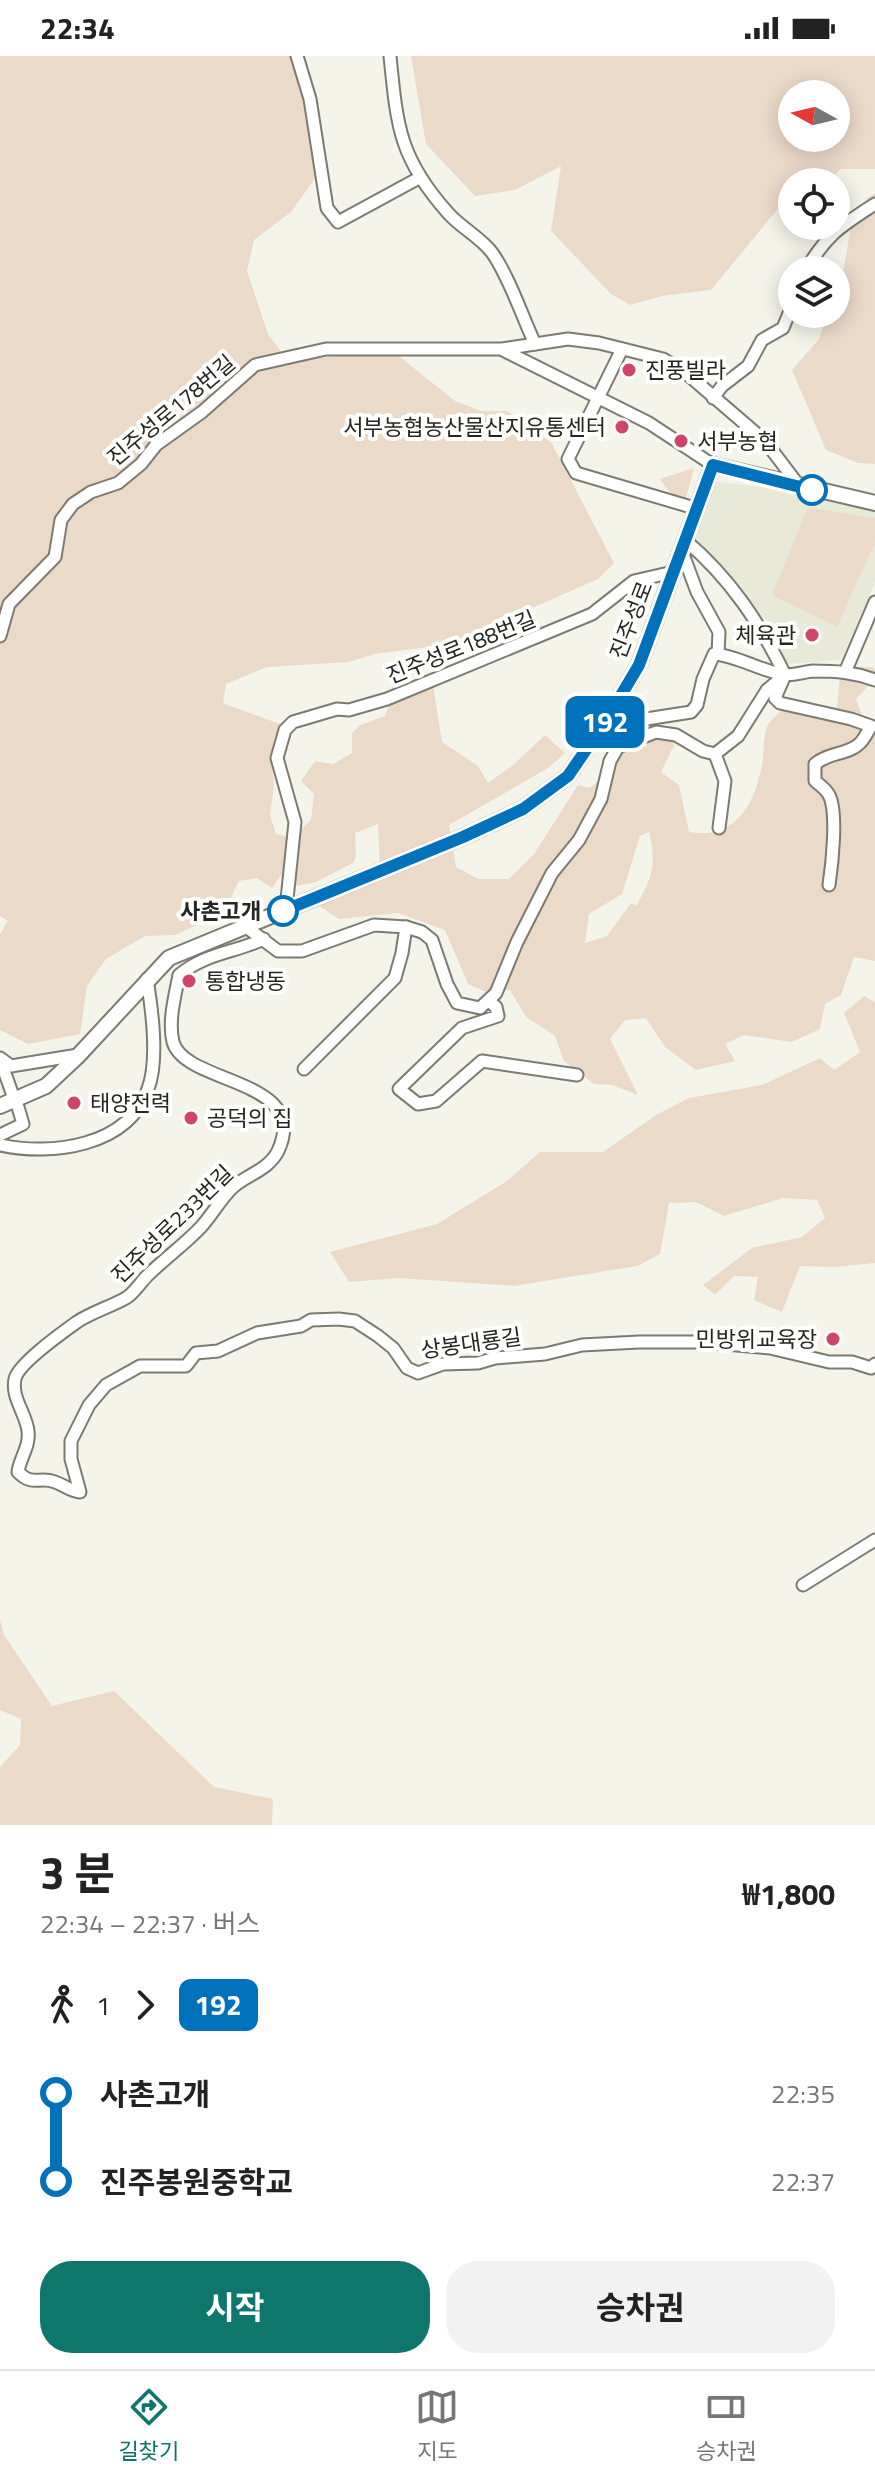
<!DOCTYPE html>
<html lang="ko">
<meta charset="utf-8">
<style>
body{margin:0;font-family:"Titillium Web","Noto Sans KR",sans-serif;background:#f2f2f2;color:#222;height:100vh;display:flex;flex-direction:column;font-size:30px;white-space:nowrap}
*{box-sizing:border-box;margin:0}
p{font-size:26px;color:#767676}
.icon{flex:none;width:44px;height:44px;fill:none;stroke:currentColor;stroke-width:2;stroke-linecap:round;stroke-linejoin:round}
.map{position:relative;height:1769px;overflow:hidden}
.drawer{display:flex;flex-direction:column;background:#fff;flex:1}
.drawer>*{flex:none}
.badge{padding:0 16px;border-radius:12px;font-size:28px;line-height:52px}
.needle{width:52px;rotate:278deg}
.controls{position:absolute;left:778px;top:24px;display:grid;gap:16px}
.controls a{display:grid;place-items:center;width:72px;height:72px;border-radius:50%;background:#fff;box-shadow:0 4px 20px #0003;font-size:40px}
.map>.badge{position:absolute;translate:-50% -50%;box-shadow:0 0 0 4px #fff}
.legs{display:flex;align-items:center;gap:12px;height:88px;padding:0 40px;font-size:26px}
.legs p{margin-inline-start:auto}
.head{display:flex;align-items:center;justify-content:space-between;height:136px;padding:0 40px}
h1{font-size:44px;font-weight:700;line-height:60px}
.action{display:flex;gap:16px;margin-top:auto;padding:16px 40px}
.action a{flex:1;height:92px;border-radius:32px;background:#0f766e;color:#fff;font-size:32px;font-weight:700;line-height:92px;text-align:center}
.action a+a{background:#f2f2f2;color:#222}
ul{padding:0 40px;list-style:none}
li{display:flex;align-items:center;gap:28px;height:88px;font-size:30px}
li i{display:grid;place-items:center;width:12px;height:100%;margin:0 10px;background:currentColor}
li i::after{content:'';width:20px;height:20px;margin:-10px;border:6px solid;border-radius:50%;background:#fff}
li p{margin-inline-start:auto}
li:first-child i{background:linear-gradient(#0000 50%,currentColor 0)}
li:last-child i{background:linear-gradient(currentColor 50%,#0000 0)}
.status{display:flex;justify-content:space-between;align-items:center;height:56px;padding:0 40px;background:#fff;direction:ltr}
.status svg{height:22px;fill:currentColor}
.tabs{display:flex;justify-content:space-around;align-items:center;height:112px;border-top:2px solid #e0e0e0;background:#fff;font-size:22px;color:#767676}
.tabs a{display:grid;justify-items:center;gap:4px}
.tabs .selected{color:#0f766e}
.map>svg:first-child{display:block}
.built{fill:#e9e9d8}
.green{fill:#ecdac9;fill-rule:evenodd}
.lines{fill:none;stroke-linecap:round;stroke-linejoin:round}
.minor-casing{stroke:#7b7b72;stroke-width:15}
.major-casing{stroke:#7b7b72;stroke-width:18}
.minor{stroke:#fff;stroke-width:11}
.major{stroke:#fff;stroke-width:14}
.line-1-casing{stroke:#fff;stroke-width:18}
.line-1{stroke:#0072bc;stroke-width:12}
.poi-dot{fill:#d1436a;stroke:#fffffe;stroke-width:3}
.stop-1-dot{fill:#fff;stroke:#0072bc;stroke-width:4}
.labels{text-anchor:middle;stroke-width:8;stroke-linejoin:round;paint-order:stroke}
.poi-label{font-size:22px;fill:#252522;stroke:#fffffe;text-anchor:start}
.street-label{font-size:22px;fill:#252522;stroke:#fffffe}
.stop-label{font-size:22px;font-weight:bold;fill:#252522;stroke:#fffffe;text-anchor:end}
</style>
<div class="status"><b>22:34</b><svg viewBox="0 0 49 12"><path d="M0 12V9h3v3zM5 12V6h3v6zM10 12V3h3v9zM15 12V0h3v12zM26 1h20v11H26zM47 4h2v5h-2z"/></svg></div>
<div class="map">
<svg width="875" height="1769" viewBox="0 0 875 1769">
<rect width="100%" height="100%" fill="#f4f4ea"/>
<!-- built -->
<path class="built" d="M 717,426 L 776,432 L 875,452 L 875,526 L 841,604 L 787,608 L 775,578 L 750,543 L 694,481 Z"/>
<!-- green -->
<g class="green">
<path d="M 0,0 L 300,0 L 310,19 L 326,107 L 291,156 L 254,184 L 247,215 L 268,278 L 288,305 L 378,296 L 400,301 L 455,345 L 481,355 L 507,355 L 551,386 L 614,507 L 598,523 L 450,588 L 375,598 L 348,606 L 267,611 L 226,628 L 223,647 L 280,668 L 271,705 L 274,729 L 270,759 L 276,778 L 289,781 L 286,812 L 272,832 L 257,822 L 239,825 L 224,856 L 175,879 L 145,880 L 106,903 L 87,930 L 80,978 L 28,988 L 0,974 L 0,878 L 8,865 L 0,860 Z"/>
<path d="M 411,0 L 875,0 L 875,113 L 841,113 L 826,126 L 792,126 L 792,144 L 781,149 L 711,234 L 662,240 L 630,249 L 611,238 L 551,175 L 561,110 L 515,134 L 475,140 L 426,88 ZM 792,38 L 836,38 L 836,82 L 792,82 Z"/>
<path d="M 875,137 L 875,408 L 858,407 L 826,394 L 792,314 L 819,283 L 828,258 L 836,258 L 836,237 L 842,222 L 852,166 L 868,141 Z"/>
<path d="M 694,412 L 686,442 L 669,436 L 660,423 Z"/>
<path d="M 808,451 L 875,462 L 875,486 L 837,571 L 772,539 Z"/>
<path d="M 841,609 L 875,612 L 875,632 L 868,630 L 856,643 L 866,671 L 875,678 L 875,905 L 854,901 L 841,939 L 825,948 L 820,973 L 792,986 L 744,979 L 725,988 L 735,1005 L 696,1014 L 665,991 L 646,962 L 625,964 L 610,983 L 638,1039 L 612,1029 L 594,1028 L 564,1005 L 555,980 L 526,961 L 510,934 L 486,936 L 468,928 L 445,874 L 398,857 L 339,863 L 316,848 L 380,813 L 378,768 L 355,777 L 356,800 L 353,807 L 316,826 L 291,831 L 298,776 L 311,764 L 314,738 L 301,725 L 315,705 L 333,708 L 352,697 L 352,677 L 360,669 L 385,660 L 390,646 L 433,629 L 442,686 L 478,710 L 488,727 L 513,709 L 545,679 L 565,697 L 548,712 L 449,769 L 456,811 L 478,823 L 509,823 L 534,798 L 578,729 L 590,732 L 612,713 L 624,688 L 662,672 L 679,679 L 661,716 L 679,729 L 689,776 C 736,784 754,749 762,709 C 764,697 763,682 767,671 C 770,663 782,655 788,648 L 830,660 L 837,651 ZM 649,776 C 657,808 652,822 636,850 L 631,847 L 607,880 L 585,887 L 589,858 L 622,838 L 640,780 Z"/>
<path d="M 864,940 L 875,946 L 875,1207 L 834,1211 L 800,1210 L 782,1256 L 754,1244 L 758,1221 L 734,1220 L 715,1239 L 703,1229 L 752,1192 L 802,1181 L 825,1162 L 817,1144 L 783,1142 L 724,1160 L 696,1146 L 669,1147 L 660,1198 L 637,1210 L 514,1230 L 399,1222 L 349,1226 L 330,1196 L 437,1168 L 507,1125 L 540,1096 L 603,1096 L 656,1059 L 689,1042 L 762,1029 L 820,1002 L 834,1014 L 860,996 L 844,957 Z"/>
<path d="M 0,1564 L 4,1579 L 52,1650 L 114,1635 L 214,1731 L 273,1743 L 272,1769 L 0,1769 L 0,1711 L 20,1689 L 21,1663 L 0,1654 Z"/>
</g>
<g class="lines">
<defs>
<g id="minor">
<path d="M 297,0 L 310,43 L 327,152 L 338,166 L 419,122"/>
<path d="M 390,0 C 397,70 399,102 448,157 C 461,172 482,182 493,198 C 510,223 522,260 535,288"/>
<path d="M 806,214 C 826,179 841,170 875,148"/>
<path d="M 622,293 L 568,403 L 576,417 L 698,453"/>
<path d="M 503,294 L 649,367 L 713,409"/>
<path d="M 713,342 L 722,330 L 748,310 L 762,284 L 783,272 L 792,250"/>
<path d="M 685,484 C 730,522 760,567 785,619 L 775,642 L 780,647 L 851,663 L 871,670 C 868,675 864,684 859,688 C 847,699 829,696 815,708 L 815,725 C 820,729 826,733 829,739 C 838,756 832,809 829,829"/>
<path d="M 681,493 L 697,536 L 719,576 L 718,598"/>
<path d="M 0,580 L 9,548 L 55,501 L 61,464 L 73,448 L 91,436 L 118,427 L 141,408 L 156,389 L 202,356 L 255,309 L 326,293 L 502,293 L 568,283 L 599,287 L 663,303 L 686,317 L 765,385 L 800,431"/>
<path d="M 846,614 L 875,546"/>
<path d="M 607,663 L 640,664 L 691,656 L 697,649 L 703,623 L 714,598 C 734,599 760,614 781,618 C 791,621 802,616 813,615 C 836,615 853,616 875,624"/>
<path d="M 715,698 L 725,725 L 719,772"/>
<path d="M 286,853 L 295,766 L 277,702 L 285,674 L 293,666 L 337,653 L 349,654 L 387,643 L 592,558 L 634,525 L 673,516"/>
<path d="M 245,870 L 278,895 L 302,895 L 374,869 L 406,871 L 422,876 L 432,884 L 447,928 L 457,947 L 480,952 L 496,937 L 517,886 L 552,817 L 579,784 L 601,743 L 610,705 L 618,691 L 656,676 L 676,679 L 703,695 L 715,698 L 738,680 L 767,634 L 785,619"/>
<path d="M 264,883 C 233,897 206,897 179,919 C 175,940 168,965 173,986 C 185,1029 312,1022 278,1095 C 268,1115 245,1119 231,1133 C 220,1144 212,1159 201,1171 C 184,1189 164,1203 147,1220 C 140,1227 134,1237 126,1242 C 110,1251 92,1256 77,1266 C 63,1276 18,1308 15,1323 C 11,1342 26,1357 28,1375 C 30,1391 20,1401 18,1416 C 33,1431 39,1420 55,1426 C 64,1429 70,1435 80,1436 L 71,1403 L 71,1385 L 89,1349 L 106,1329 L 140,1310 L 186,1310 L 196,1297 L 218,1295 L 257,1277 L 301,1270 L 311,1264 L 339,1263 L 355,1265 L 378,1280 L 393,1292 L 407,1312 L 418,1317 L 443,1308 L 478,1307 L 495,1302 L 545,1298 L 582,1289 L 639,1286 L 704,1286 L 770,1292 L 829,1306 L 852,1306 L 871,1312 L 875,1308"/>
<path d="M 490,946 L 496,951 L 498,960 L 462,972 L 399,1033 L 418,1048 L 436,1045 L 482,1005 L 577,1019"/>
<path d="M 0,1002 L 11,1010 L 78,999"/>
<path d="M 0,1003 L 12,1037"/>
<path d="M 304,1013 L 395,922 L 402,897 L 406,871"/>
<path d="M 0,1079 L 23,1068 L 18,1051"/>
<path d="M 0,1089 C 51,1100 128,1091 148,1033 C 159,1004 152,954 147,923"/>
<path d="M 803,1529 L 875,1484"/>
</g>
<path id="major" d="M 0,1050 L 46,1030 L 77,1001 L 169,902 L 463,781 L 523,753 L 568,720 L 607,663 L 639,609 L 713,409 L 875,447"/>
</defs>
<!-- minor casing -->
<use href="#minor" class="minor-casing"/>
<!-- major casing -->
<use href="#major" class="major-casing"/>
<!-- minor -->
<use href="#minor" class="minor"/>
<!-- major -->
<use href="#major" class="major"/>
</g>
<g class="lines">
<defs>
<path id="line-1" d="M 283,855 L 463,781 L 523,753 L 568,720 L 607,663 L 639,609 L 713,409 L 812,434"/>
</defs>
<!-- line-1 casing -->
<use href="#line-1" class="line-1-casing"/>
<!-- line-1 -->
<use href="#line-1" class="line-1"/>
</g>
<!-- markers -->
<g class="poi-dot">
<circle cx="629" cy="314" r="8"/>
<circle cx="622" cy="371" r="8"/>
<circle cx="681" cy="385" r="8"/>
<circle cx="812" cy="579" r="8"/>
<circle cx="189" cy="925" r="8"/>
<circle cx="74" cy="1047" r="8"/>
<circle cx="191" cy="1062" r="8"/>
<circle cx="833" cy="1283" r="8"/>
</g>
<g class="stop-1-dot">
<circle cx="812" cy="434" r="14"/>
<circle cx="283" cy="855" r="14"/>
</g>
<g class="labels">
<!-- poi labels -->
<g class="poi-label">
<text x="645" y="322">진풍빌라</text>
<text x="606" y="379" text-anchor="end">서부농협농산물산지유통센터</text>
<text x="697" y="393">서부농협</text>
<text x="796" y="587" text-anchor="end">체육관</text>
<text x="205" y="933">통합냉동</text>
<text x="90" y="1055">태양전력</text>
<text x="207" y="1070">공덕의 집</text>
<text x="817" y="1291" text-anchor="end">민방위교육장</text>
</g>
<!-- street labels -->
<g class="street-label">
<text transform="translate(171 354) rotate(-40)" y="8">진주성로178번길</text>
<text transform="translate(631 564) rotate(-69)" y="8">진주성로</text>
<text transform="translate(461 591) rotate(-22)" y="8">진주성로188번길</text>
<text transform="translate(172 1168) rotate(-44)" y="8">진주성로233번길</text>
<text transform="translate(471 1287) rotate(-8)" y="8">상봉대룡길</text>
</g>
<!-- stop labels -->
<g class="stop-label">
<text x="261" y="863">사촌고개</text>
</g>
</g>
</svg>
<div class="controls">
<a><svg class="needle" viewBox="-14 -14 28 28"><path d="M0-13l5 13h-10z" fill="#e53935"/><path d="M0 13l5-13h-10z" fill="#767676"/></svg></a>
<a><svg class="icon" aria-label="locate" viewBox="0 0 24 24"><circle cx="12" cy="12" r="6"/><path d="M12 2v4M12 18v4M2 12h4M18 12h4"/></svg></a>
<a><svg class="icon" aria-label="layers" viewBox="0 0 24 24"><path d="M12 4l9 5-9 5-9-5zM3 14l9 5 9-5"/></svg></a>
</div>
<b class="badge" style="left:605px;top:666px;background:#0072bc;color:#fff">192</b>
</div>
<section class="drawer">
<div class="head"><div><h1>3 분</h1><p>22:34 – 22:37 · 버스</p></div><b>₩1,800</b></div>
<div class="legs"><svg class="icon" aria-label="walk" viewBox="0 0 24 24"><circle cx="13" cy="4" r="2"/><path d="M13 8l-2 6 4 7M11 14l-3 7M7 12l3-4h3l4 4"/></svg>1<svg class="icon" aria-label="forward" viewBox="0 0 24 24"><path d="M9 5l7 7-7 7"/></svg><b class="badge" style="background:#0072bc;color:#fff">192</b></div>
<ul>
<li><i style="color:#0072bc"></i><b>사촌고개</b><p>22:35</p></li>
<li><i style="color:#0072bc"></i><b>진주봉원중학교</b><p>22:37</p></li>
</ul>
<div class="action"><a>시작</a><a>승차권</a></div>
</section>
<nav class="tabs">
<a class="selected"><svg class="icon" aria-label="directions" viewBox="0 0 24 24"><path d="M12 3l9 9-9 9-9-9zM9 14v-3h6M13 9l2 2-2 2"/></svg>길찾기</a>
<a><svg class="icon" aria-label="map" viewBox="0 0 24 24"><path d="M3 6l6-2 6 2 6-2v14l-6 2-6-2-6 2zM9 4v14M15 6v14"/></svg>지도</a>
<a><svg class="icon" aria-label="tickets" viewBox="0 0 24 24"><path d="M3 7h18v10H3zM15 7v10"/></svg>승차권</a>
</nav>
